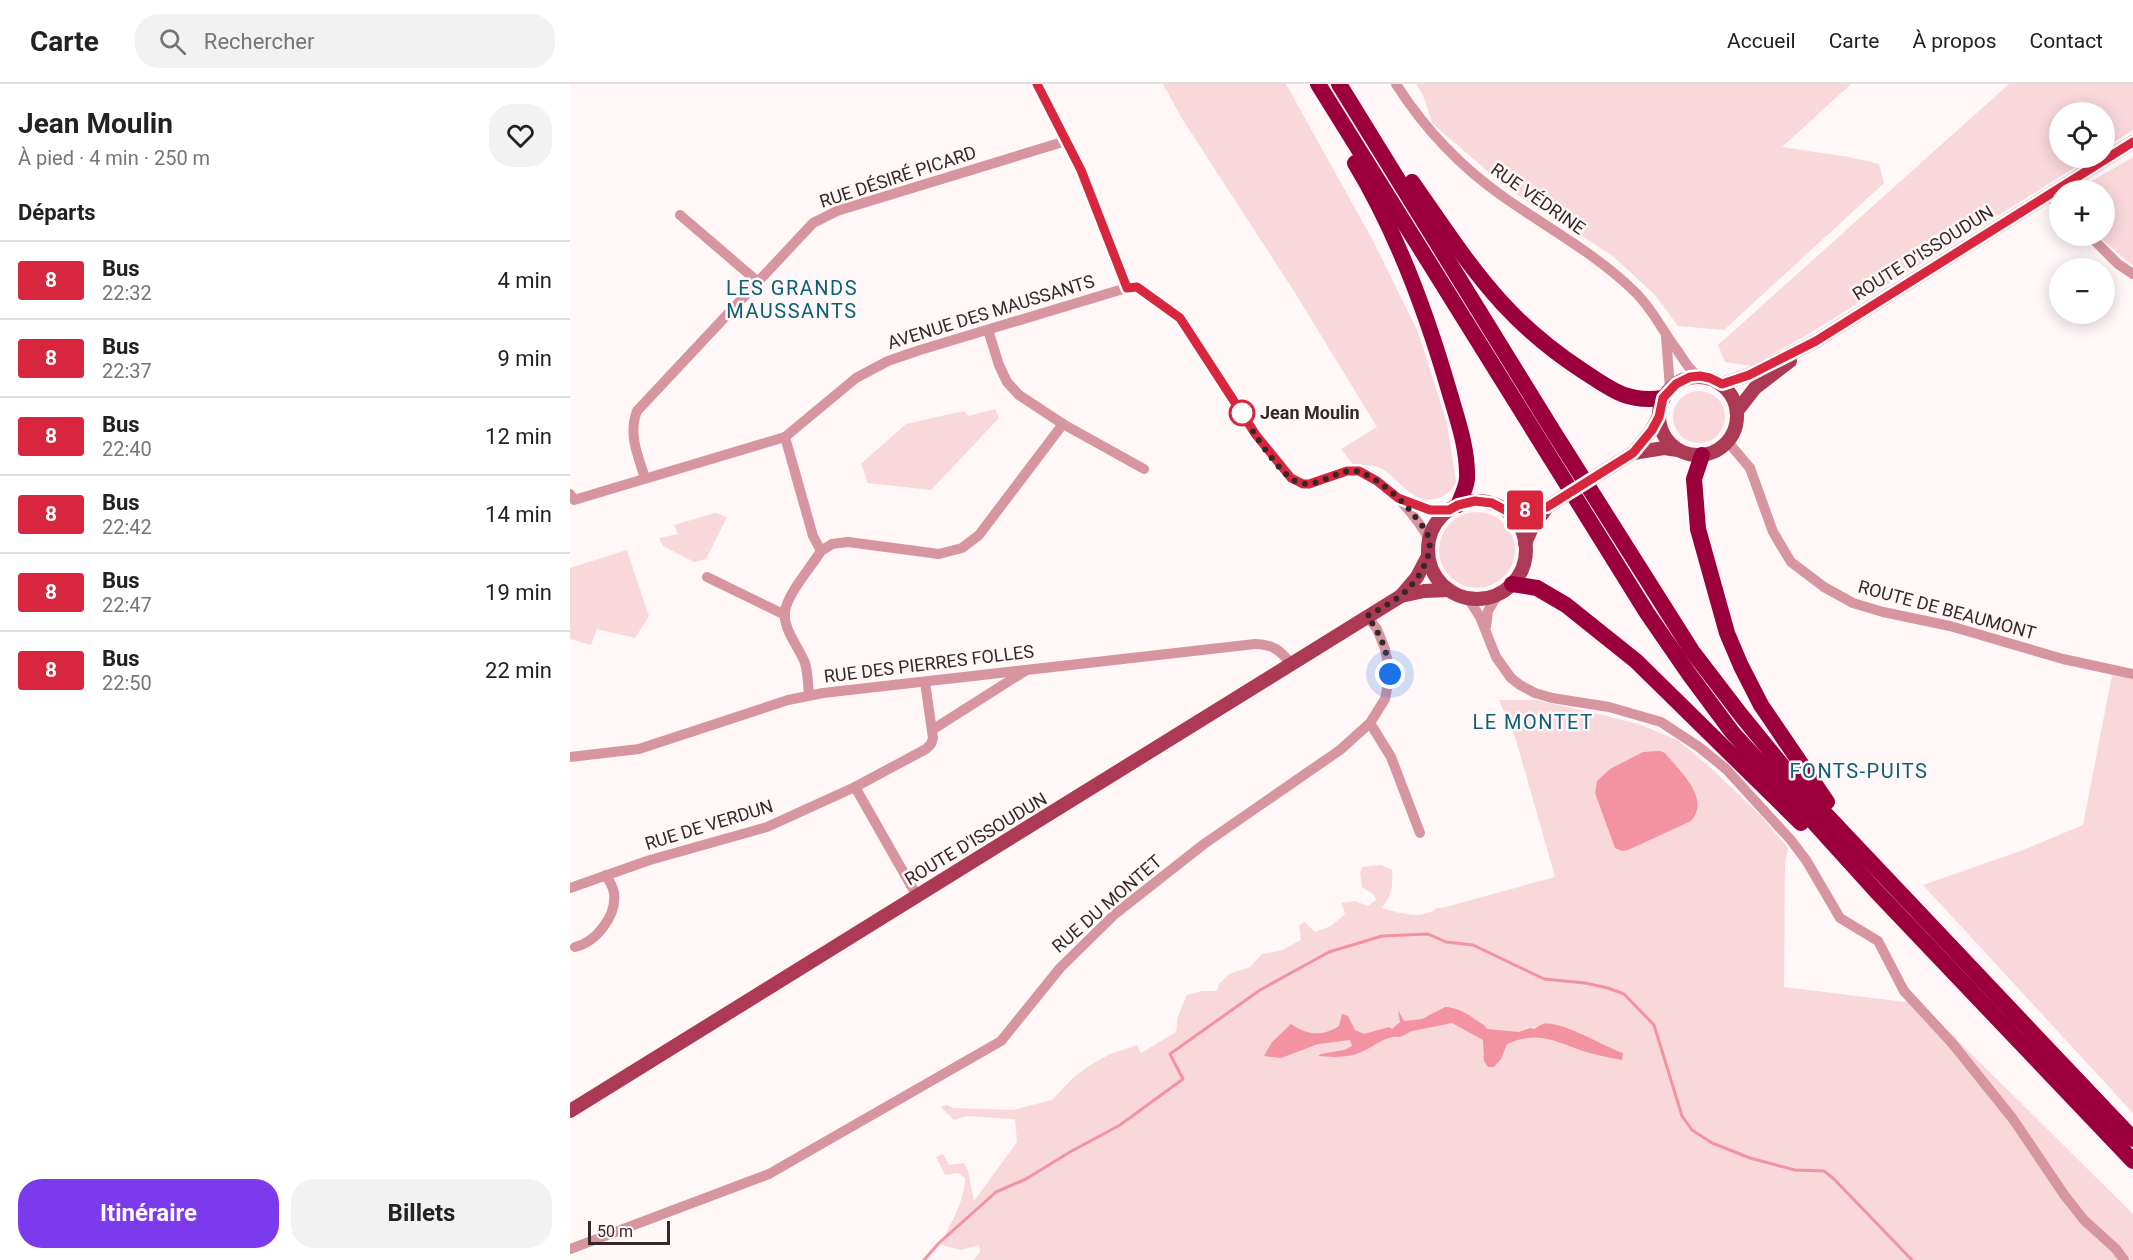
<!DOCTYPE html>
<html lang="fr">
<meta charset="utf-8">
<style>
body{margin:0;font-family:Roboto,sans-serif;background:#f2f2f2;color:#222;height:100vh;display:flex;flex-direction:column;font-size:22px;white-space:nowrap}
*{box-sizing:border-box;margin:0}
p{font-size:20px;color:#767676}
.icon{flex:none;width:33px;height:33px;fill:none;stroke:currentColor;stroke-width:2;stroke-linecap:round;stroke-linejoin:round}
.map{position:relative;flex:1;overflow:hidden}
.side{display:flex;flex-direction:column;background:#fff;width:570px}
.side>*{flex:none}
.badge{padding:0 12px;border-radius:4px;font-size:21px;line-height:39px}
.fabs{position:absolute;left:1479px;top:18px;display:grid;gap:12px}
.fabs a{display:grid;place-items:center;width:66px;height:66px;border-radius:50%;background:#fff;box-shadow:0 3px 15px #0003;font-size:30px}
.scale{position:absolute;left:18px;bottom:15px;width:82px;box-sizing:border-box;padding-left:6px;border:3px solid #36282a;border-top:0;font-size:16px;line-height:21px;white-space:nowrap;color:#36282a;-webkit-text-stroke:4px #fff7f8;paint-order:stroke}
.you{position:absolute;width:30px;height:30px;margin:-15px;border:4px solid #fff;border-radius:50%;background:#1a73e8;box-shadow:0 0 0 9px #1a73e833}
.map>.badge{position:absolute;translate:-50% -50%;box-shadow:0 0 0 3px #fff}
h2{padding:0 18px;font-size:22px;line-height:54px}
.round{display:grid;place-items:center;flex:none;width:63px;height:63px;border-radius:24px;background:#f2f2f2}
.headline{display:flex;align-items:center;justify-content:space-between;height:102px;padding:0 18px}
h1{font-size:28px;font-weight:700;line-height:45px}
.primary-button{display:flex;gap:12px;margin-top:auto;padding:12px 18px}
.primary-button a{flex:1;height:69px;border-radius:24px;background:#7c3aed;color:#fff;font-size:24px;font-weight:700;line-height:69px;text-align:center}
.primary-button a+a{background:#f2f2f2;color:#222}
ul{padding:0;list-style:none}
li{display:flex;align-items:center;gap:18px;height:78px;padding:0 18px;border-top:2px solid #e0e0e0}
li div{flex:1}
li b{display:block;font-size:22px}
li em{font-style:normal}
li .badge{min-width:66px;font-weight:700;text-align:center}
header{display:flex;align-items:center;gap:36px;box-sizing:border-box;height:84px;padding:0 30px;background:#fff;border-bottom:2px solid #e0e0e0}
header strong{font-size:28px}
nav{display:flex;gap:33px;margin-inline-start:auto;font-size:21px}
.search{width:420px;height:54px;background:#f2f2f2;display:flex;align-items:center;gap:15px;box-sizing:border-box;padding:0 21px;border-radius:24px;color:#767676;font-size:22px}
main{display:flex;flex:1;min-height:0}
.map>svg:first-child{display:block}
.green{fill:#f9d8dc}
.water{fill:#f393a2}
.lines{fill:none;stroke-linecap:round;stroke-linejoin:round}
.stream{stroke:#f393a2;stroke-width:3}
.minor{stroke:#d7959f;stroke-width:10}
.major{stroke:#ad3a55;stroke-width:14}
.highway{stroke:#9b003c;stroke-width:16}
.major-bridge{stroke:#ad3a55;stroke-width:14}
.line-casing{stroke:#fff;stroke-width:14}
.line{stroke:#d7263d;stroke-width:9}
.walk{stroke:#36282a;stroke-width:6;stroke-dasharray:0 10.8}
.stop-dot{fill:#fff;stroke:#d7263d;stroke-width:3}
.labels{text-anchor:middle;stroke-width:5;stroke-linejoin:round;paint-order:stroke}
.street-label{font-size:18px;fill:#36282a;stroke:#fff7f8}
.stop-label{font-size:18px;font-weight:bold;fill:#36282a;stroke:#fff7f8;text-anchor:start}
.neighbourhood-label{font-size:20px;letter-spacing:1.5px;fill:#0b6176;stroke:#fff7f8}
</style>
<header>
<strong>Carte</strong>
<div class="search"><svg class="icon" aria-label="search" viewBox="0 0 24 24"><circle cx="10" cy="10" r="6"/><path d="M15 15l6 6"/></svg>Rechercher</div>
<nav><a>Accueil</a><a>Carte</a><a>À propos</a><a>Contact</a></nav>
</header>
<main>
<section class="side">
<div class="headline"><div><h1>Jean Moulin</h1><p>À pied · 4 min · 250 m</p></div><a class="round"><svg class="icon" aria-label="heart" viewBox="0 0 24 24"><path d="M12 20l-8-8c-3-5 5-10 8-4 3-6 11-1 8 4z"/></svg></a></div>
<h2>Départs</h2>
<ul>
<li><span class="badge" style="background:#d7263d;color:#fff">8</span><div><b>Bus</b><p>22:32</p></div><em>4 min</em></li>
<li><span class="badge" style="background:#d7263d;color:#fff">8</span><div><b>Bus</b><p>22:37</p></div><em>9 min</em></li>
<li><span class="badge" style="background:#d7263d;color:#fff">8</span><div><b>Bus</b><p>22:40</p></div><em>12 min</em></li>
<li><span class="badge" style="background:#d7263d;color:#fff">8</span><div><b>Bus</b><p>22:42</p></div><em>14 min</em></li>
<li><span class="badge" style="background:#d7263d;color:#fff">8</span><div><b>Bus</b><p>22:47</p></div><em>19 min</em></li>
<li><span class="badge" style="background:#d7263d;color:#fff">8</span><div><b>Bus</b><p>22:50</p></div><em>22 min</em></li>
</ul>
<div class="primary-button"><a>Itinéraire</a><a>Billets</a></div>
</section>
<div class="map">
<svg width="1563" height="1176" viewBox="0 0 1563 1176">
<rect width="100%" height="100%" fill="#fff7f8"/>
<!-- green -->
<g class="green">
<path d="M 593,0 L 716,0 L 801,153 L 848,248 L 877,339 L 886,398 C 882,407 875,413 865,415 C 841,420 830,394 810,384 C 803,381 791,381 783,380 L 771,365 L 807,343 L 727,212 L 611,33 Z"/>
<path d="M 846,0 L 1281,0 L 1212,63 L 1279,73 L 1309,80 L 1314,99 L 1154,246 L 1108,242 L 1085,211 L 1043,172 L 938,105 L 862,39 L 854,13 Z"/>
<path d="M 1439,0 L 1563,0 L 1563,46 L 1535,64 L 1534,28 L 1490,28 L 1490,74 L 1520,74 L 1237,251 L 1181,282 L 1155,278 L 1148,261 Z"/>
<path d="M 1563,73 L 1563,182 L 1528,152 L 1534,152 L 1534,106 L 1507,106 Z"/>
<circle cx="1129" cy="333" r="26"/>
<path d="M 425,325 L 429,334 L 361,406 L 298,399 L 291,380 L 336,340 L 393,327 L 399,332 Z"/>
<circle cx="907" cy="466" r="38"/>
<path d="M 145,429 L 157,433 L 136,475 L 124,478 L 93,462 L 89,454 L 108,450 L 104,441 Z"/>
<path d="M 57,466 L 79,532 L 65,554 L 27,545 L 21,561 L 0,555 L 0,484 Z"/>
<path d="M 1542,591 L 1563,594 L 1563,1029 L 1353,801 L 1453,766 L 1513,741 Z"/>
<path d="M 929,616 L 965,616 L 1037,632 L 1071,641 L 1107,656 L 1139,682 L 1190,731 L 1218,764 L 1215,779 L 1214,903 L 1351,920 L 1563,1130 L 1563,1176 L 403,1176 L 410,1168 L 409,1161 L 391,1166 L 371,1161 C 381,1137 394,1120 395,1094 L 388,1089 L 375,1091 L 366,1073 L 373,1070 L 379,1081 L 394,1079 L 398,1087 L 404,1117 L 447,1058 L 445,1035 L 396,1032 L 384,1036 L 371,1023 L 377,1021 L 383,1024 L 443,1026 L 482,1016 L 503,994 L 517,983 L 540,970 L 567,961 L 571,969 L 606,948 L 608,932 L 617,911 L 632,907 L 647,907 L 649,900 L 659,890 L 680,883 L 692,870 L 712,866 L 731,856 L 729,841 L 735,838 L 745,848 L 761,842 L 775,830 L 771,819 L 785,817 L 798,822 L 806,816 L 804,811 L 792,803 L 790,790 L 792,783 L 811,781 L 822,786 C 823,802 822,811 812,824 C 831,829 850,837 867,824 L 872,824 L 985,793 L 946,656 Z"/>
</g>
<!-- water -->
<g class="water">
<path d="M 1090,667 L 1095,669 C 1110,688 1141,714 1121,737 L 1058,766 L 1052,767 L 1045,764 L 1025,709 L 1027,697 L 1040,685 L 1073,668 Z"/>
<path d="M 875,923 C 890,923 903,934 915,942 L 917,945 L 949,948 L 960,944 L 964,945 C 967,944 969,941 973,940 C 991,936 1034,963 1053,969 L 1052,976 C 1038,973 1024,971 1010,966 C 982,956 967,947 937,960 L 931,975 L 924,983 L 918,983 L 914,977 L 913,956 L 882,939 L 842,947 L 830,953 C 815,950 801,966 786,970 C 773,974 761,973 748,972 L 751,970 L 774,966 L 782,962 L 780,956 L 748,960 L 711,974 L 694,972 L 702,958 L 721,940 C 737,951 752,953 769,942 L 772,930 L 778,932 L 785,946 L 794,950 L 819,943 L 822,945 L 830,938 L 828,926 L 834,937 L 852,935 Z"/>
</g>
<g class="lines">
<!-- stream -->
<path class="stream" d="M 354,1176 L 369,1159 L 426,1108 L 456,1095 L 500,1068 L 550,1041 L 613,995 L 600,970 L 690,906 L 759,868 L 812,852 L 858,850 L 876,858 L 903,861 L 974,895 L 1015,899 L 1038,904 L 1054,910 L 1084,941 L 1112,1032 L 1122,1046 L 1142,1059 L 1180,1074 L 1225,1086 L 1254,1087 L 1264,1095 L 1342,1176"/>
<!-- minor -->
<g class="minor">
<path d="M 466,0 L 511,86 L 557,204"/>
<path d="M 826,0 C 854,44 892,84 935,114 C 978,144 1026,170 1064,207 C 1081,223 1091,244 1104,262 C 1113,273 1117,285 1130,293"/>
<path d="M 1478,111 L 1490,122"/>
<path d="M 110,131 L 187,197"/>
<path d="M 1520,152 L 1548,180 L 1563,190"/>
<path d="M 418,246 L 429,281 L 437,298 L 449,311 L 493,340 L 574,385"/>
<path d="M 1096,252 L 1100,304"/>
<path d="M 215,353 L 243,452 L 251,467 C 241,483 218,509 215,527 C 212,544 229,563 235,579 C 238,589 238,600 239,611"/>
<path d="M 1158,358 L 1180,384 L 1203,448 L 1221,478 L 1254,503 L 1283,519 L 1313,528 L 1380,542 L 1493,575 L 1563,590"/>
<path d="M 75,394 C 68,372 58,350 67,327 L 243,139 L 267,127 L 496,57"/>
<path d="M 0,410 L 4,416 L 215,353 L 286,294 L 318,277 L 350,266 L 563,202 L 597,224 L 610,234 L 698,368 L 721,394 L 733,400 L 739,400 C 753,398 766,388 780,386 C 808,383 847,434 859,455"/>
<path d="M 831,416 L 860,426 L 879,426"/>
<path d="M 251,467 L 262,460 L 278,458 L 369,470 L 392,464 L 409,451 L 493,340"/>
<path d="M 137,493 L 215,531"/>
<path d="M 898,514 L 910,533 L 926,573 L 941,594 L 950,601 L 965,609 L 982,614 L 1039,623 L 1091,638 L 1129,663 L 1156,685 L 1220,755 L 1236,776 L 1270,834 L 1308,857 L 1334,907 L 1382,959 L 1443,1035 L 1495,1112 L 1514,1136 L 1546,1165 L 1554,1176"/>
<path d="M 916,543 L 918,527 L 928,510"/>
<path d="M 800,639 L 821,673 L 850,749"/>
<path d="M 362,646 L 455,587"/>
<path d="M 0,673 L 69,665 L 218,616 L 253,609 L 685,560 C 703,560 711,567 721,580"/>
<path d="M 285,703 L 347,812"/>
<path d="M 0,804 L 80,776 L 197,743 L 285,703 L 356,665 L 361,660 L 363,654 L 355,598"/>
<path d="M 5,863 C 26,858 47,832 44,809 C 43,802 39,797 36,791"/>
<path d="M 0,1165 L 199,1090 L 431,957 L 490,884 L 545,830 L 634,760 L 770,666 L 800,639 L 815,615 L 820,589 L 815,565 L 807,545 L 797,532"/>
</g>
<!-- major -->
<g class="major">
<circle cx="1128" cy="332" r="39"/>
<path d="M 1152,300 L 1179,291 L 1246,257 L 1563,58"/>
<path d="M 1167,327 L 1185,304 L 1220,277"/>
<path d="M 1063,369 L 1094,364 L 1108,366"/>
<path d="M 1063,369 L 1082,346 L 1089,332"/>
<circle cx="907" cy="466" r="49"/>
<path d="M 937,427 L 977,423"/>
<path d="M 955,459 L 961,446 L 977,423"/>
<path d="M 831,512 L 847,493 L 858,472"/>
<path d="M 0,1027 L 831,512 L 854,507 L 879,506"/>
</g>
<!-- highway -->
<g class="highway">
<path d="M 748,0 L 1077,529 L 1119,590 L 1162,648 L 1306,807 L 1563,1077"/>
<path d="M 769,0 L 983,347 L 1122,567 L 1171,631 L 1228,701 L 1563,1055"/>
<path d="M 785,79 C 828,150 857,230 880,310 C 888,337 898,366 897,395 C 896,404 892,412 888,421"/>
<path d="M 842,98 C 871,139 899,183 933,220 C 957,246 984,268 1013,287 C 1042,306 1057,319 1093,314"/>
<path d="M 1132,371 L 1124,395 L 1128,445 L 1157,549 L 1171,582 L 1191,621 L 1257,718"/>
<path d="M 942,500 L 967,504 L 996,521 L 1066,577 L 1231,739"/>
</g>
<!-- major-bridge -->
<path class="major-bridge" d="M 977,423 L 1063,369"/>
</g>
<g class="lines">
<defs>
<path id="line" d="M 467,0 L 511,86 L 557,204 L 567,203 L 610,234 L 686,351 L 721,394 L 733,400 L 739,400 L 777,387 L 789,387 L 807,397 L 828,414 L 860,426 L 879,426 L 888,421 L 905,417 L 922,419 L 937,427 L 977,423 L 1063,369 L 1082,346 L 1089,333 L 1093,314 L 1106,300 L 1120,293 L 1130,292 L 1140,294 L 1152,300 L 1179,291 L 1246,257 L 1563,58"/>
</defs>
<!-- line casing -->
<use href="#line" class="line-casing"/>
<!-- line -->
<use href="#line" class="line"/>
<!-- walk -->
<path class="walk" d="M 672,329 C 682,347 708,388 725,397 C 749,409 771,377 795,390 C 811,398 826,411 838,424 C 845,433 855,443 859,454 C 864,474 844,502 829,513 C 819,520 808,526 797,532 C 810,549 818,568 820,590"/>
</g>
<!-- markers -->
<circle class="stop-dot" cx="672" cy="329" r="12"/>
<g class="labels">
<!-- street labels -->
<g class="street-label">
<text transform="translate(328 93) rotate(-18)" y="6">RUE DÉSIRÉ PICARD</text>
<text transform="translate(968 115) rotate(35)" y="6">RUE VÉDRINE</text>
<text transform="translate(1353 169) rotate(-32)" y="6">ROUTE D'ISSOUDUN</text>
<text transform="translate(421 228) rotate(-17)" y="6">AVENUE DES MAUSSANTS</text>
<text transform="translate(1377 526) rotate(15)" y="6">ROUTE DE BEAUMONT</text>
<text transform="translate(359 580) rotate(-7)" y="6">RUE DES PIERRES FOLLES</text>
<text transform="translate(139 741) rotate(-17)" y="6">RUE DE VERDUN</text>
<text transform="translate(406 755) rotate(-31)" y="6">ROUTE D'ISSOUDUN</text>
<text transform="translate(537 820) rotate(-41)" y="6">RUE DU MONTET</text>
</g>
<!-- stop labels -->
<g class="stop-label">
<text x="690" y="335">Jean Moulin</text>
</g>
<!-- neighbourhood labels -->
<g class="neighbourhood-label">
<text x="222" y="211">LES GRANDS<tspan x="222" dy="23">MAUSSANTS</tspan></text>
<text x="963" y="645">LE MONTET</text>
<text x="1289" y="694">FONTS-PUITS</text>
</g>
</g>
</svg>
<div class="fabs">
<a><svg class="icon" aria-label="locate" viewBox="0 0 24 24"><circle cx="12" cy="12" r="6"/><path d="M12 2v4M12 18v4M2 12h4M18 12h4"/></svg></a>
<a>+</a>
<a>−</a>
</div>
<div class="scale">50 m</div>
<div class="you" style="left:820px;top:590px"></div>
<b class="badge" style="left:955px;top:426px;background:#d7263d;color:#fff">8</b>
</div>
</main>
